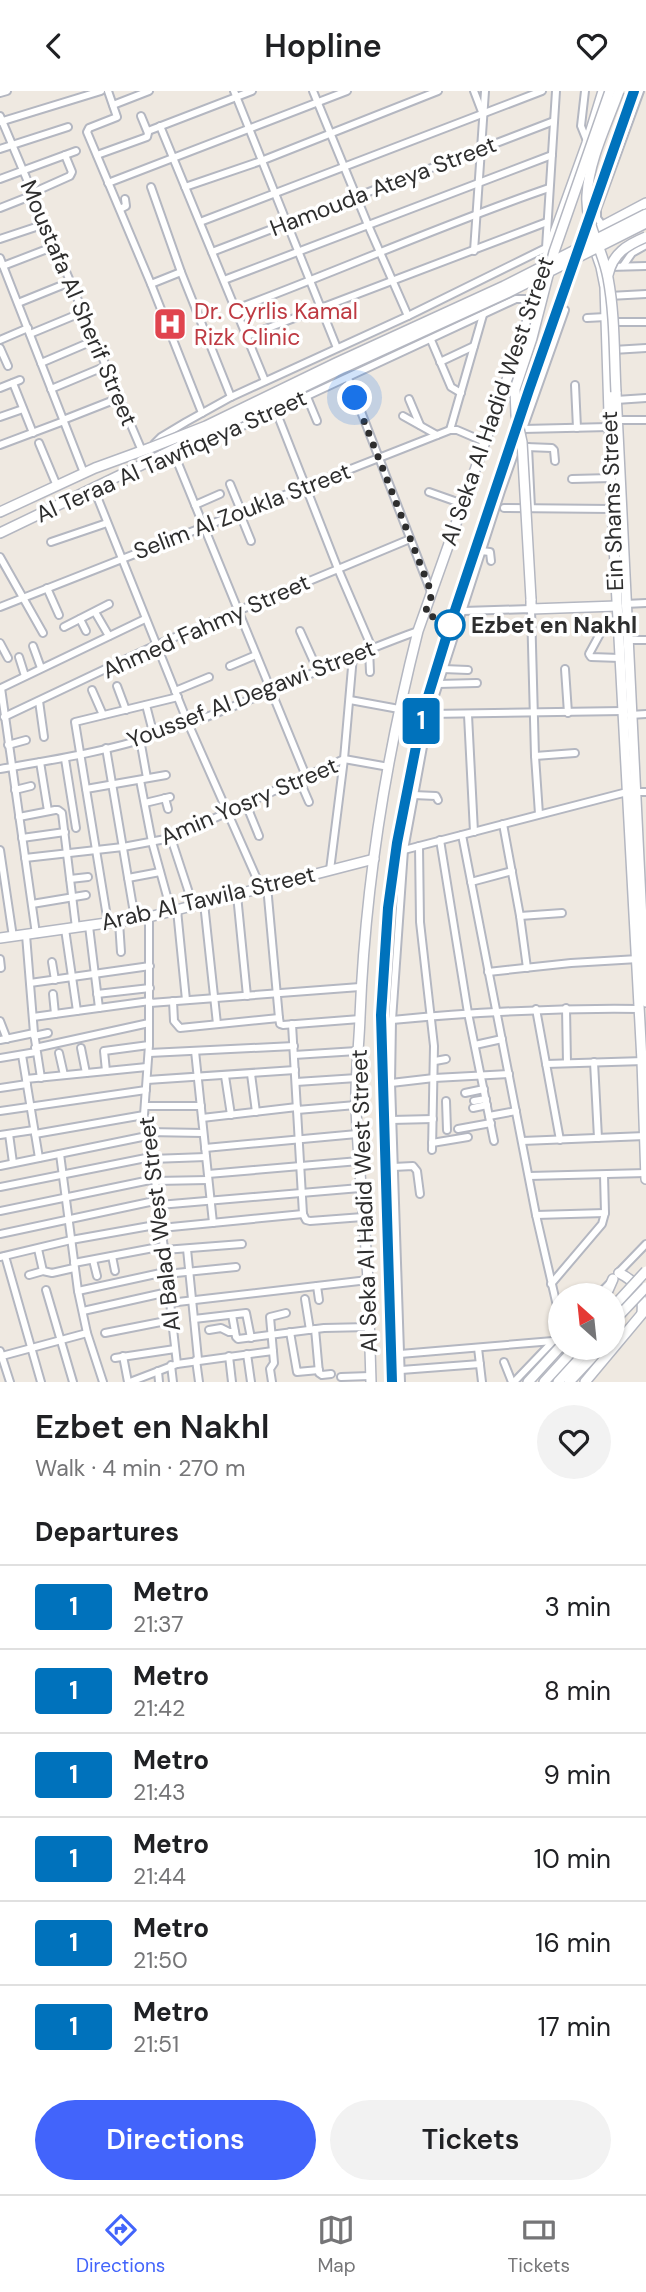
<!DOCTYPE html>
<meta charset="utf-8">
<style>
body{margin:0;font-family:"DM Sans",sans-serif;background:#f2f2f2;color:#202124;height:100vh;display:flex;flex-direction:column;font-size:26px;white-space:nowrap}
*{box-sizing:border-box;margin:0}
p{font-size:23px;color:#757577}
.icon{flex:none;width:38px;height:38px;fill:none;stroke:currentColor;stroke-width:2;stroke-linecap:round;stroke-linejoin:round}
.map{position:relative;height:1291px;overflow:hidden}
.panel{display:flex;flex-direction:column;background:#fff;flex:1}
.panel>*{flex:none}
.badge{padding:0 14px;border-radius:5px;font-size:24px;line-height:46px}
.needle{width:46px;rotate:333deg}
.fabs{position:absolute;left:548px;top:1192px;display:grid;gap:14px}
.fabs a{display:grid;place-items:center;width:77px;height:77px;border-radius:50%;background:#fff;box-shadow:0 2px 5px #0004;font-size:35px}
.you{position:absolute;width:35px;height:35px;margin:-18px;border:5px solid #fff;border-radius:50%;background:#1a73e8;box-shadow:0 0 0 10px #1a73e833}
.map>.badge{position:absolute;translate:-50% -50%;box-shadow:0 0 0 4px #fff}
h2{padding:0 35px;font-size:26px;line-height:63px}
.round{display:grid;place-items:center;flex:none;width:74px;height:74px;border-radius:37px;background:#f2f2f2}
.headline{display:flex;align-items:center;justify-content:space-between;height:119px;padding:0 35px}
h1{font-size:33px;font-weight:600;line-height:52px}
.primary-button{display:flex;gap:14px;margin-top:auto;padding:14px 35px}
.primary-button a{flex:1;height:80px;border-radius:42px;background:#4264fb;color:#fff;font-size:28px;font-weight:600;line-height:80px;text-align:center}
.primary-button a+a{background:#f2f2f2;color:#202124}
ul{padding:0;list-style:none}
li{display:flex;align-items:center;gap:21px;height:84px;padding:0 35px;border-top:2px solid #e0e0e0}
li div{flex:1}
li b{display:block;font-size:26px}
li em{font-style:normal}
li .badge{min-width:77px;font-weight:700;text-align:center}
header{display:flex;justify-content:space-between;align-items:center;height:91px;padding:0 35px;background:#fff;font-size:32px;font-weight:600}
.dock{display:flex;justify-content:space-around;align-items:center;height:98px;border-top:2px solid #e0e0e0;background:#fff;font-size:19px;color:#757577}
.dock a{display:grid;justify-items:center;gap:4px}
.dock .selected{color:#4264fb}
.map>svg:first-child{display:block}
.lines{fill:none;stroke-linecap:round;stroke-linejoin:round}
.street-casing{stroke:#b4b7c1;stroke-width:10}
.secondary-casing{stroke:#b4b7c1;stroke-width:12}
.street{stroke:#fff;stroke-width:6}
.secondary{stroke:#fff;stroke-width:9}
.rail-casing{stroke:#a3a6b8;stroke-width:4.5}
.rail{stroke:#fff;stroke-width:2;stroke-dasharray:5;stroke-linecap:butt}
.secondary-bridge-casing{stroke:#b4b7c1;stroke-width:12;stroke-linecap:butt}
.secondary-bridge{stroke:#fff;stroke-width:9}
.line-casing{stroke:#fff;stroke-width:16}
.line{stroke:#0072bc;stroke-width:10}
.walk{stroke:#2e2e2e;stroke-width:7;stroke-dasharray:0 12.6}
.stop-dot{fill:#fff;stroke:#0072bc;stroke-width:3.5}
.labels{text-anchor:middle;stroke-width:7;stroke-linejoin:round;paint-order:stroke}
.street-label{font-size:23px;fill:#2e2e2e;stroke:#fff}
.health-label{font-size:23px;fill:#be3a42;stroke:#fff;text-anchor:start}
.stop-label{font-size:23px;font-weight:bold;fill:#2e2e2e;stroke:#fff;text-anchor:start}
</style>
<header><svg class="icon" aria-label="back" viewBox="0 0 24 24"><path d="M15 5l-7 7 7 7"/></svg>Hopline<svg class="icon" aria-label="heart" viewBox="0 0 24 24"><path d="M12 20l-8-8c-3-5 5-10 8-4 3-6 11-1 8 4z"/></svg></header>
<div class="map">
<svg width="646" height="1291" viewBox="0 0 646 1291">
<rect width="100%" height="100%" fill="#efe9e1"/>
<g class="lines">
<defs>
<g id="street">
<path d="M 108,0 L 117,26 L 89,37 L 87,41 L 151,193 L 202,322"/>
<path d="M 234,0 L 337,257"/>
<path d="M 313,0 L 368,134 L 408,225"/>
<path d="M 474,0 L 482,21"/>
<path d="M 585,0 L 581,35 L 587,50"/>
<path d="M 0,2 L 7,0"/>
<path d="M 113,14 L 149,0"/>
<path d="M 0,25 L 142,360"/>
<path d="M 0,31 L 101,0"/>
<path d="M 160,35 L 265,290"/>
<path d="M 148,40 L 252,0"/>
<path d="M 0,58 L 68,36"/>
<path d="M 97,64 L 147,46 L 148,42 L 141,25"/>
<path d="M 0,88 L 76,60"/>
<path d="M 108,92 L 347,0"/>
<path d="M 151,96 L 181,181 L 231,306"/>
<path d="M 185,96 L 261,70 L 438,0"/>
<path d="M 32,102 L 70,85 L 72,81 L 65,64"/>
<path d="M 0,117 L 33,104"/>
<path d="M 120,118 L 126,115 L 125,108"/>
<path d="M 200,131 L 542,0"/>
<path d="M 603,135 L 597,127 L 597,118 L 640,0"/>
<path d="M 0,148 L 45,133"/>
<path d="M 546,157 L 556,0"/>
<path d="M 474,160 L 485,0"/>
<path d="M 212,161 L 554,30"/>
<path d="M 0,167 L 84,382"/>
<path d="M 3,175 L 55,155"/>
<path d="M 623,175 L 632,162 L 646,154"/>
<path d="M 609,176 L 646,175"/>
<path d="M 224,189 L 552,64"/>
<path d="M 151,193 L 181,181"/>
<path d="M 609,205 L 646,203"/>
<path d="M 18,212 L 70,191"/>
<path d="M 236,218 C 341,179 443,133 549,97"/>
<path d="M 587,227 L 606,226"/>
<path d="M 612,231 L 646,231"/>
<path d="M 30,243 L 83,221"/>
<path d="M 247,245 L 547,131"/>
<path d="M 0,249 L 28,237"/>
<path d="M 431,249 L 451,296 L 461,302"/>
<path d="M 0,257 L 8,275"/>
<path d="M 613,259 L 646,257"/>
<path d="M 440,271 L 474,255"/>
<path d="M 41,272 L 95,249"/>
<path d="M 348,287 L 431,501"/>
<path d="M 13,292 L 33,342"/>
<path d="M 575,294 L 577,337"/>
<path d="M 0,297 L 20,289"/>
<path d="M 51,298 L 106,275"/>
<path d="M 307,306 L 317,330"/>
<path d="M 409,308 L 420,334"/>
<path d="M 616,309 L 646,307"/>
<path d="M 276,320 L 338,478 L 372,557"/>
<path d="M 403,325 L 437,344"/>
<path d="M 0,326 L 23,318"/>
<path d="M 63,329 L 119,307"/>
<path d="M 617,329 L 646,329"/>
<path d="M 523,338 L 609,336"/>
<path d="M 450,339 L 483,224"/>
<path d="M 39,352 L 57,395"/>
<path d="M 154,353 L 161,346 L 186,331 L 231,306 L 408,225 L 550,155"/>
<path d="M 0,354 L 64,330"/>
<path d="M 526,356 L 552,357 L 554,359 L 555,370"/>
<path d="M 528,356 L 531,417"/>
<path d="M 164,364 L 182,363 L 516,208 L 534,208"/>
<path d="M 175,365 L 306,685"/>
<path d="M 572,388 L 611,387"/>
<path d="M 230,393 L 242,422"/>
<path d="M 94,398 L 188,632 L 261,797"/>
<path d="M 429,401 L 463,413"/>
<path d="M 195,414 L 220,403"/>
<path d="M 504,417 L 612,418"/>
<path d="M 240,423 L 251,450"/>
<path d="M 51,451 L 107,432"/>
<path d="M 481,460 L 490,461 L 491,470"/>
<path d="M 0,466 L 43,542"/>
<path d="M 47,497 L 59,524"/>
<path d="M 625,513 L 646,512"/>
<path d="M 0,516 L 450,339 L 457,339 L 485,351"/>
<path d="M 463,520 L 531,518 L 535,665 L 539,723"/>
<path d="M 95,521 L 109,545"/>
<path d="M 80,528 L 86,540"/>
<path d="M 64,536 L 109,513"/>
<path d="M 300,540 L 318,580"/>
<path d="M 601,541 L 589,563 L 591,566 L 620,567"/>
<path d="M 627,549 L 646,549"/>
<path d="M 0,552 L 8,567"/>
<path d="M 33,555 L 41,577"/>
<path d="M 369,558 L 370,581"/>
<path d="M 19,566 L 25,585"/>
<path d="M 230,575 L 256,564"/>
<path d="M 443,578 L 468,579"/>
<path d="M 565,578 L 568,622"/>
<path d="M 438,593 L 477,592"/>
<path d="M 117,595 L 126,619"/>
<path d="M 92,599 L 103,624"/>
<path d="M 175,600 L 209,586"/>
<path d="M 350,609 L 399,618"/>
<path d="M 39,610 L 44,646"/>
<path d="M 146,614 L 154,645"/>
<path d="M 429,623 L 623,620"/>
<path d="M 468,624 L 474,741"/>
<path d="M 630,624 L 646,623"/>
<path d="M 4,626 L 156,554 L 410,448"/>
<path d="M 140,648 L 147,687"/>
<path d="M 8,654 L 26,649"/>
<path d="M 106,657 L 135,828"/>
<path d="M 535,665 L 575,662"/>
<path d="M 65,668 L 76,737"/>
<path d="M 40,671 L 48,720"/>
<path d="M 0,678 C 52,669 105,661 156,644 C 245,615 330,571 418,540"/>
<path d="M 299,688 L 309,711"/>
<path d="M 140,689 L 152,751 L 171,820"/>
<path d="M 86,698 L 166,684"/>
<path d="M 15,699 L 31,695"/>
<path d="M 634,701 L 646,701"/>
<path d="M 413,704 L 436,705 L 438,709"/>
<path d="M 165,707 L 168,718"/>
<path d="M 145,712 L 170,706"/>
<path d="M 246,713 L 259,745"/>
<path d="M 19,726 L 55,719 L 58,719 L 62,722 L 76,837"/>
<path d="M 503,733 L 520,825 L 527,877"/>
<path d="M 462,744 L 536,1124 L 560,1228"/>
<path d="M 22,747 L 65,741"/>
<path d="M 171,747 L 193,814"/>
<path d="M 440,749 L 468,922 L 494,1050"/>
<path d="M 419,755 L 420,831 L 434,955 L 432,1059"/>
<path d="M 0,759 L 13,846"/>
<path d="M 404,759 L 627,701"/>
<path d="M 25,767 L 123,756 L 171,747 L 344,668 L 389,676"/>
<path d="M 330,779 L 344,668 L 353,565"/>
<path d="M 128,787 L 160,781"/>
<path d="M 70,788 L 88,786"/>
<path d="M 471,791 L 512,780"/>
<path d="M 267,795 L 279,927"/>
<path d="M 237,804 L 247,905"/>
<path d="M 204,812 L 217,933"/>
<path d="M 32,813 L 86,804"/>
<path d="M 177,819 L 186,909"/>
<path d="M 520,825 L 562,822"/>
<path d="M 149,826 L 149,954 L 144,1024 L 159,1114 L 177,1273"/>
<path d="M 119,831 L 121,861"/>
<path d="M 108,832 L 75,631 L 178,606"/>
<path d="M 89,835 L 99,917"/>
<path d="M 65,838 L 77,920"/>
<path d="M 36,843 L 1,597 L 145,528"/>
<path d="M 26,844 L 34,942 L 41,987"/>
<path d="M 0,868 L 1,877"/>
<path d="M 52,871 L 55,889"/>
<path d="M 488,881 L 571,872 L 638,868"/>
<path d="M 30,892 L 150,875"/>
<path d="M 53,903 L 55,923"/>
<path d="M 97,903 L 150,897"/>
<path d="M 173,910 L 174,930 L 180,937 L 279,927"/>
<path d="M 150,912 L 360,896"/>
<path d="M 566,917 L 567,972"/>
<path d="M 536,918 L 560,1049"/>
<path d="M 33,926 L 150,910"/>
<path d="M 279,927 L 280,933 L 283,934 L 360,928"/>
<path d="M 392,929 C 474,921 556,917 639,918"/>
<path d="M 0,930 L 7,948"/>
<path d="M 292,933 L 303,1123"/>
<path d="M 34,945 L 48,942"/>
<path d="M 0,949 L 34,942"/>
<path d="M 475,954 L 502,948"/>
<path d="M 35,957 L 149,932"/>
<path d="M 81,957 L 86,982"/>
<path d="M 195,960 L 213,1132"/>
<path d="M 59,962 L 64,984"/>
<path d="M 149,962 L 294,955"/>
<path d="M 22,964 L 39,1067"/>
<path d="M 294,964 L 357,960"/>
<path d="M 0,967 L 36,961"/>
<path d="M 435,970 L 446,968"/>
<path d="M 594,971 L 598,1047"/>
<path d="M 546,973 L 644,970"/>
<path d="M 106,980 L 104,960 L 149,954"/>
<path d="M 251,983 L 256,1021"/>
<path d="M 225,985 L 231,1024"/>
<path d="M 26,988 L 147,976"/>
<path d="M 147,989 L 295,979"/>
<path d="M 296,991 L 357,987"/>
<path d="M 391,992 L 434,987 L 509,983"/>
<path d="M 0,997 L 27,993"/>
<path d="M 465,1002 L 484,998"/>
<path d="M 446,1010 L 447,1039"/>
<path d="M 474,1010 L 486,1008"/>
<path d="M 145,1015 L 201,1015"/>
<path d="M 473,1017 L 487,1014"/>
<path d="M 297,1019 L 356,1014"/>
<path d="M 0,1020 L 146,999"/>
<path d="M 489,1025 L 516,1020"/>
<path d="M 202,1027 L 297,1016"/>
<path d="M 391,1029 L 433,1028"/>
<path d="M 458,1038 L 491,1032"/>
<path d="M 147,1041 L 203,1042"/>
<path d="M 9,1043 L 13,1072"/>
<path d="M 35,1043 L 144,1024"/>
<path d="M 0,1044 L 34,1039"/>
<path d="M 522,1050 L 645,1045"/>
<path d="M 432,1052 L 468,1046"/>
<path d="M 205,1057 L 357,1043"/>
<path d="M 60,1063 L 78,1200 L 87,1242 L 103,1291"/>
<path d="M 151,1068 L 206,1066"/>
<path d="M 0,1075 L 147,1045"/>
<path d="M 393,1076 L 413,1075 L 417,1080 L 420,1103"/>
<path d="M 208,1083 L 359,1070"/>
<path d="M 529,1085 L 646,1082"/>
<path d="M 155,1090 L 208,1089"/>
<path d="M 0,1096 L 151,1066"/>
<path d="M 159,1114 L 360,1097"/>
<path d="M 0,1120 L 155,1088"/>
<path d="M 303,1123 L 306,1129 L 310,1130 L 363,1126"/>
<path d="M 536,1124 L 605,1122"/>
<path d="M 161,1137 L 303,1123"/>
<path d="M 0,1143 L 159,1109"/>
<path d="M 38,1158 L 43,1180"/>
<path d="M 187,1158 L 198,1268"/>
<path d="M 164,1159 L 242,1153"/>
<path d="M 5,1165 L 41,1291"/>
<path d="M 112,1165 L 115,1180"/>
<path d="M 0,1166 L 71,1149 L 161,1133"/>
<path d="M 93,1169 L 97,1185"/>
<path d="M 74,1172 L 164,1155"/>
<path d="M 618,1182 L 646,1153"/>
<path d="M 166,1183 L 236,1176"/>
<path d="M 29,1184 L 43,1180 L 52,1182 L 74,1177"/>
<path d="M 551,1193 L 602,1133 L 605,1122 L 604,1084"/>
<path d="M 317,1195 L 319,1209"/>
<path d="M 46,1199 L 73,1291"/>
<path d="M 78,1200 L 165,1181"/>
<path d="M 598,1204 L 609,1193"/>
<path d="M 305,1208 L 310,1239"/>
<path d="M 169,1212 L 368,1189"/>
<path d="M 83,1220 L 168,1201"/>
<path d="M 232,1224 L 236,1246 L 238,1248 L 324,1237 L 369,1236"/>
<path d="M 194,1228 L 246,1222 L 251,1247"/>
<path d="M 315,1238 L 319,1282 L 322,1284 L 331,1283"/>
<path d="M 209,1239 L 221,1237 L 229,1241 L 235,1241"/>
<path d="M 290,1241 L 297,1281 L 319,1279"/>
<path d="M 105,1242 L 171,1229"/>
<path d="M 478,1257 L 482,1291"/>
<path d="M 0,1260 L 10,1291"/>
<path d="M 247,1263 L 251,1291"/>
<path d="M 400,1263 L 553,1250"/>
<path d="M 2,1265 L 87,1242"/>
<path d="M 123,1265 L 128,1291"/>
<path d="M 229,1265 L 232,1291"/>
<path d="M 115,1267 L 175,1258"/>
<path d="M 196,1269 L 199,1291"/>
<path d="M 504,1271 L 512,1291"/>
<path d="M 171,1274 L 173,1291"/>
<path d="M 401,1279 L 480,1273"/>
<path d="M 158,1280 L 159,1291"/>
<path d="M 341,1286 L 370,1285"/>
<path d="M 130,1291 L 177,1273 L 273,1260"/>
<path d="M 272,1291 L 270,1278 L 274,1272 L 270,1226 L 286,1222"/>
<path d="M 401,1291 L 391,992 L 392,929 L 404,759 L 429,623 L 501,400 L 565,219"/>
<path d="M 514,1291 L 560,1243"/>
</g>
<g id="secondary">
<path d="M 646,112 L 597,138 L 591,147 L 601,176 L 605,196 L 612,418 L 642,970 L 646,1088"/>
<path d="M 616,301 L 646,911"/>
<path d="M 0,421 L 95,377 L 150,357"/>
<path d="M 0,442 L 162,364"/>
<path d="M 531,508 L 531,518 L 617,515"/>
<path d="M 0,847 L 149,826 L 374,768"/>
<path d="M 619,1182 C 636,1190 644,1202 642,1222"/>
<path d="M 606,1204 L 613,1188"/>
<path d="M 371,1291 C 370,1258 369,1224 368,1190 C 365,1132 358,1074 356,1016 C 355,986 359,956 360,926 C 365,796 386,666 418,540 L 525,238 L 550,155 L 587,52 L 603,0"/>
<path d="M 528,1291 L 560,1256"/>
<path d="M 544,1291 L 576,1256"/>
<path d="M 558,1291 L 590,1256"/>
<path d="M 569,1291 L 602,1256"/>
<path d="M 585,1291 L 646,1218"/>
</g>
</defs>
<!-- street casing -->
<use href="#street" class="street-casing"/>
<!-- secondary casing -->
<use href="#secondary" class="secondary-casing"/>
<!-- street -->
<use href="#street" class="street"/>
<!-- secondary -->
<use href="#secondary" class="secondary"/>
<defs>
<path id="rail" d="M 392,1291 L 381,924 L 388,817 L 397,752 L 422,625 L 450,534 L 529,299 L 634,0"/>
</defs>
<!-- rail casing -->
<use href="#rail" class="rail-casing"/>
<!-- rail -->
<use href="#rail" class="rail"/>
<defs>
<g id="secondary-bridge">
<path d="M 608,184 C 613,162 627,154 646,146"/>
<path d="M 616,301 C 614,263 615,224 608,187 C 603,158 585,134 587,104 C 589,69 607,33 619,0"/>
<path d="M 150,357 L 206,335 L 336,272 L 504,195 L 646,123"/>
<path d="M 162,364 L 339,279 L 507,202 L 646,132"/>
<path d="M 531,508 L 522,351 L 516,324 L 515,298 L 532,247 L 554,161 L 610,0"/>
<path d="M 612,1217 L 646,1180"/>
<path d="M 612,1232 L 646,1196"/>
</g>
</defs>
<!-- secondary-bridge casing -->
<use href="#secondary-bridge" class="secondary-bridge-casing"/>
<!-- secondary-bridge -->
<use href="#secondary-bridge" class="secondary-bridge"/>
</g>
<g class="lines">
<defs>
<path id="line" d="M 392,1291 L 381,924 L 388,817 L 397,752 L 422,625 L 450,534 L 529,299 L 634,0"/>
</defs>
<!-- line casing -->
<use href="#line" class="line-casing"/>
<!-- line -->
<use href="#line" class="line"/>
<!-- walk -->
<path class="walk" d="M 355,307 L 432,503 L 425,522 L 450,534"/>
</g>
<!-- icons -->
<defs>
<symbol id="hospital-square" viewBox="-11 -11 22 22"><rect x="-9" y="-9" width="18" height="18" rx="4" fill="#e0444e" stroke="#fff"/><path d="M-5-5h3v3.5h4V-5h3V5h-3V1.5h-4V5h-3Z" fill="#fff"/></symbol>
</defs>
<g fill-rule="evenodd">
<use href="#hospital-square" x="151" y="214" width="38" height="38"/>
</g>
<!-- markers -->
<circle class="stop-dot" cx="450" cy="534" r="14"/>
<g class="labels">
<!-- street labels -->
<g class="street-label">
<text transform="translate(383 95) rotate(-21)" y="8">Hamouda Ateya Street</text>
<text transform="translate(79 212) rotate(67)" y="8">Moustafa Al Sherif Street</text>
<text transform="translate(497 310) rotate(-71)" y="8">Al Seka Al Hadid West Street</text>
<text transform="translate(171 365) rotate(-24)" y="8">Al Teraa Al Tawfiqeya Street</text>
<text transform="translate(612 410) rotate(-92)" y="8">Ein Shams Street</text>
<text transform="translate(242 420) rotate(-21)" y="8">Selim Al Zoukla Street</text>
<text transform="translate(206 535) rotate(-24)" y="8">Ahmed Fahmy Street</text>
<text transform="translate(251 603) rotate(-21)" y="8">Youssef Al Degawi Street</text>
<text transform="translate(249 710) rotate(-23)" y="8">Amin Yosry Street</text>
<text transform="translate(208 807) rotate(-13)" y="8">Arab Al Tawila Street</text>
<text transform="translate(364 1110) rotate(-92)" y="8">Al Seka Al Hadid West Street</text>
<text transform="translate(159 1133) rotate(-97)" y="8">Al Balad West Street</text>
</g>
<!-- health labels -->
<g class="health-label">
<text x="194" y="228">Dr. Cyrlis Kamal<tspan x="194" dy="26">Rizk Clinic</tspan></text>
</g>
<!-- stop labels -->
<g class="stop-label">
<text x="471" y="542">Ezbet en Nakhl</text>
</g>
</g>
</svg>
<div class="fabs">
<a><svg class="needle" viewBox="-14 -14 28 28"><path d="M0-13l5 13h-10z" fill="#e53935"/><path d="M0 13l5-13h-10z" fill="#757577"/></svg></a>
</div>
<div class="you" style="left:355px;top:307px"></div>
<b class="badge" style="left:421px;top:630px;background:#0072bc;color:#fff">1</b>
</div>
<section class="panel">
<div class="headline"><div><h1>Ezbet en Nakhl</h1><p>Walk · 4 min · 270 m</p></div><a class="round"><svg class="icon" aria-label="heart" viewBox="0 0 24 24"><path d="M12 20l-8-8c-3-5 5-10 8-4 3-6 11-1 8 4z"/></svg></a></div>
<h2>Departures</h2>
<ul>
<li><span class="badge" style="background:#0072bc;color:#fff">1</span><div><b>Metro</b><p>21:37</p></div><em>3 min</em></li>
<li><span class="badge" style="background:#0072bc;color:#fff">1</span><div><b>Metro</b><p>21:42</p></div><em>8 min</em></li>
<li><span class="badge" style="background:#0072bc;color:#fff">1</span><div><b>Metro</b><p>21:43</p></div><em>9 min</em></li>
<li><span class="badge" style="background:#0072bc;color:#fff">1</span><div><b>Metro</b><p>21:44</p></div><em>10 min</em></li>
<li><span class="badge" style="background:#0072bc;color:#fff">1</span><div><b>Metro</b><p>21:50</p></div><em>16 min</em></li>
<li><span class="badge" style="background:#0072bc;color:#fff">1</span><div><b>Metro</b><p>21:51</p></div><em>17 min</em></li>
</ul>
<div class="primary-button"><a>Directions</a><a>Tickets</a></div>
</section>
<nav class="dock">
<a class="selected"><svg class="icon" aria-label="directions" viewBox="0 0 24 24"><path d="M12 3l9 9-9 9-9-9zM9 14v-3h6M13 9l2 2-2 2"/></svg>Directions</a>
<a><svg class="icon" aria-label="map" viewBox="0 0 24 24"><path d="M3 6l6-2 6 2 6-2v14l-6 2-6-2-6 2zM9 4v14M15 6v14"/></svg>Map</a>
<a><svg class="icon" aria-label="tickets" viewBox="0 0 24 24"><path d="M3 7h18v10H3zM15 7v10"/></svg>Tickets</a>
</nav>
